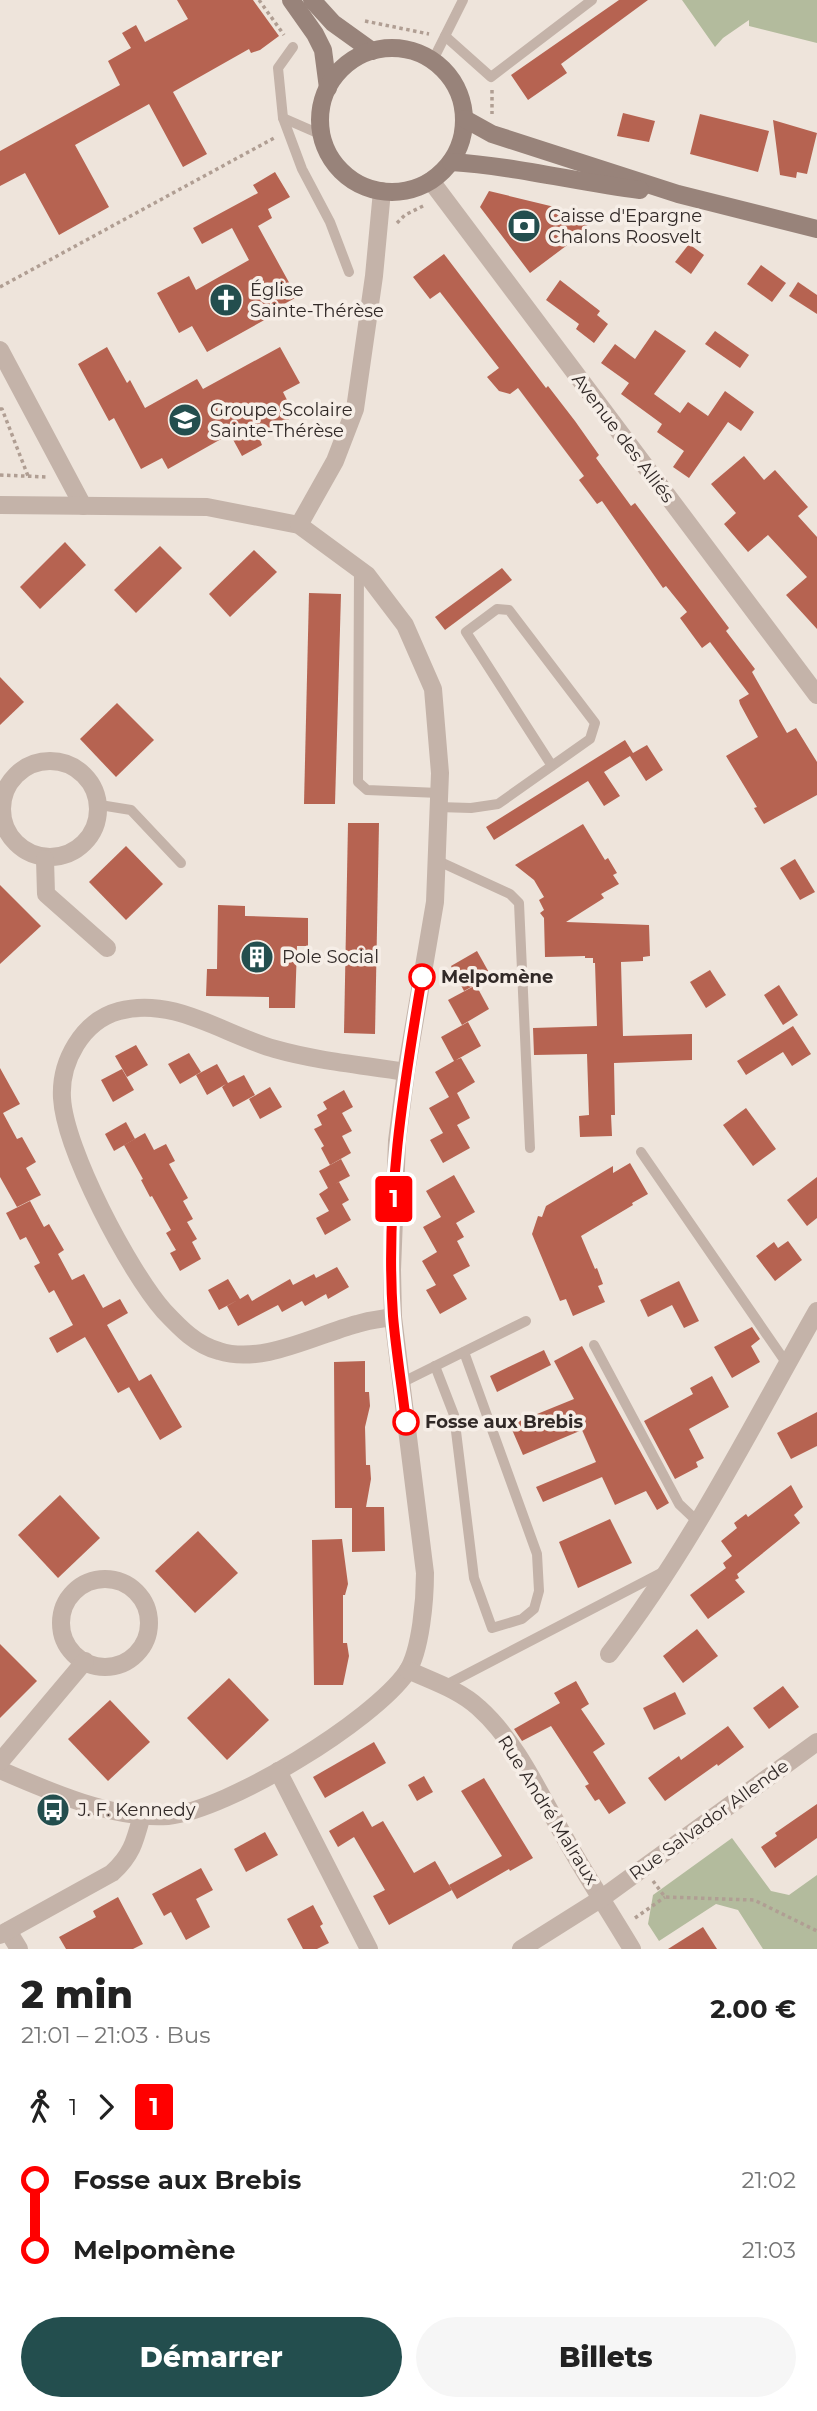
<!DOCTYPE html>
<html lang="fr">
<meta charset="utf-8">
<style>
body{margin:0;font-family:Montserrat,sans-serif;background:#f6f6f6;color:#222;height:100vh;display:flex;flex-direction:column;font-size:26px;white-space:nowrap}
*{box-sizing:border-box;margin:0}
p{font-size:23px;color:#767676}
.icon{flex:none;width:38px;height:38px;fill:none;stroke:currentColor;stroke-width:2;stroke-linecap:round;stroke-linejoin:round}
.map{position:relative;height:1949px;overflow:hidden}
.details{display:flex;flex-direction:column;background:#fff;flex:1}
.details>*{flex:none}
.badge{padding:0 14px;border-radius:5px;font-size:24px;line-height:46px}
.map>.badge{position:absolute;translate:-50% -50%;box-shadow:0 0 0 4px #fff}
.legs{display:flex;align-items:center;gap:10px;height:77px;padding:0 21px;font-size:23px}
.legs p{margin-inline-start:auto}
.overview{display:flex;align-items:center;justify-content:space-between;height:119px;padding:0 21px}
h1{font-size:38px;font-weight:800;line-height:52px}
.action{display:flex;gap:14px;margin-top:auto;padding:14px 21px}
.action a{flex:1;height:80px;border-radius:42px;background:#234e4e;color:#fff;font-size:28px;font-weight:800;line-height:80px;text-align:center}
.action a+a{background:#f6f6f6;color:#222}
ul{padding:0 21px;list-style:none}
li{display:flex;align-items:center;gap:24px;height:70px;font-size:26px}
li i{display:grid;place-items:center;width:10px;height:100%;margin:0 9px;background:currentColor}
li i::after{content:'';width:18px;height:18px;margin:-9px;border:5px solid;border-radius:50%;background:#fff}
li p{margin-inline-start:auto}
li:first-child i{background:linear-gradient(#0000 50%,currentColor 0)}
li:last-child i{background:linear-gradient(currentColor 50%,#0000 0)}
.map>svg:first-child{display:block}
.green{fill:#b3bb9d}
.building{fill:#b66351}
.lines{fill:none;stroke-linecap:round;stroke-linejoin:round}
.path{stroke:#b09e93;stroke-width:3.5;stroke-dasharray:3.5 3.5;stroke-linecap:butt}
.service{stroke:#c4b3a9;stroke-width:10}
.minor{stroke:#c4b3a9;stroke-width:18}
.tertiary{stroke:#c4b3a9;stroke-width:18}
.secondary{stroke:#98837a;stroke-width:18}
.line-1-casing{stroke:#fff;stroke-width:16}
.line-1{stroke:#f00;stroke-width:10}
.stop-1-dot{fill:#fff;stroke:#f00;stroke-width:3.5}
.labels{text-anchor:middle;stroke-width:7;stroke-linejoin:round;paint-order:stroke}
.poi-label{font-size:18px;fill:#322a28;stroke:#f6eee7;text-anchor:start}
.street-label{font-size:18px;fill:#322a28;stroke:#f6eee7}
.stop-label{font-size:18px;font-weight:bold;fill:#322a28;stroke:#f6eee7;text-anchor:start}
</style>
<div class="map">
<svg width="817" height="1949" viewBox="0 0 817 1949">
<rect width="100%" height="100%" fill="#eee4db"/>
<!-- green -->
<g class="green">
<path d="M 682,0 L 817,0 L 817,43 L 749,26 L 749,20 L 723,38 L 715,47 Z"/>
<path d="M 732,1838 L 771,1891 L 789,1895 L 817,1875 L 817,1949 L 763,1949 L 738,1910 L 716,1904 L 659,1941 L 648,1924 L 653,1895 Z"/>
</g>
<!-- building -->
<g class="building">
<path d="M 177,0 L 253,0 L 279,36 L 260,50 L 251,53 L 249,49 L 173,92 L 207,154 L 183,167 L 149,104 L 75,145 L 109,207 L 59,235 L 25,173 L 0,186 L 0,151 L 120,85 L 108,61 L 131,48 L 122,33 L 136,25 L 145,42 L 188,19 Z"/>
<path d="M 619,0 L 648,0 L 561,64 L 567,73 L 528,100 L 511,75 Z"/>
<path d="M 623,113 L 655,121 L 649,142 L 617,136 Z"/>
<path d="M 700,114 L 769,131 L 758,172 L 690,154 Z"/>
<path d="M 773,120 L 817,133 L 807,174 L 797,172 L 796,178 L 780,175 Z"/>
<path d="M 275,172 L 290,197 L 268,209 L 272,218 L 258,226 L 297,297 L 284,304 L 286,308 L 207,352 L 192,326 L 179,333 L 157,293 L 189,276 L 196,290 L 249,260 L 232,228 L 202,244 L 193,228 L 258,193 L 253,185 Z"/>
<path d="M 489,191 L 567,210 L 566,213 L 589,218 L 586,231 L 530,273 L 480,207 Z"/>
<path d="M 689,244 L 704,255 L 691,274 L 675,262 Z"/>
<path d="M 444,254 L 546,388 L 548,386 L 575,421 L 599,455 L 596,458 L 631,506 L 635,503 L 729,628 L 726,631 L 755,669 L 752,672 L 787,733 L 796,728 L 817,762 L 817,795 L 764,824 L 754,808 L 757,807 L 726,756 L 758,737 L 740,704 L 739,700 L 749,694 L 710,642 L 702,648 L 680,618 L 687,612 L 666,586 L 663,588 L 602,501 L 597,504 L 579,480 L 584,476 L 518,388 L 510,394 L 499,391 L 487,377 L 499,368 L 440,292 L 430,299 L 413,277 Z"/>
<path d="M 761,265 L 786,283 L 772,302 L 747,284 Z"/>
<path d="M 560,280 L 600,311 L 597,315 L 608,324 L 594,343 L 576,329 L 579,324 L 546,300 Z"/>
<path d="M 798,282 L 817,295 L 817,314 L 789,296 Z"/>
<path d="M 655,330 L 686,351 L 654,394 L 680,413 L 688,402 L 708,416 L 725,391 L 754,412 L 741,431 L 728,422 L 689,478 L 673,467 L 684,451 L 657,432 L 662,424 L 621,394 L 629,383 L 601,363 L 615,344 L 635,359 Z"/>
<path d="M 715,331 L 749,355 L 740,368 L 705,344 Z"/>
<path d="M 107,347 L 127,383 L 130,380 L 145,408 L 197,379 L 203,389 L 280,347 L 300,383 L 283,392 L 295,416 L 276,426 L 278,431 L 260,440 L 262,445 L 242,456 L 230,434 L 168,469 L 162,458 L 141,469 L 114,418 L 109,421 L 78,364 Z"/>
<path d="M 744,456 L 764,480 L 775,470 L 808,507 L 798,516 L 817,537 L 817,629 L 786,595 L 807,577 L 768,535 L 748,552 L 724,524 L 736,513 L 711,484 Z"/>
<path d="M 65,542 L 86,565 L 40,609 L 20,587 Z"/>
<path d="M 160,546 L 182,568 L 136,613 L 114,590 Z"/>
<path d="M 254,550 L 277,572 L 230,617 L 209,594 Z"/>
<path d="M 502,568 L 512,580 L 445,630 L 435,617 Z"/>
<path d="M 309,593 L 341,594 L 335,804 L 304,804 Z"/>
<path d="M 0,677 L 24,702 L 0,725 Z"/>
<path d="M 117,703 L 154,740 L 116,777 L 80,739 Z"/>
<path d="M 625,740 L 633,753 L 647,745 L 663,770 L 646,781 L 630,756 L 604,772 L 620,796 L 604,806 L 588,781 L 494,840 L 486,827 Z"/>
<path d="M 348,823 L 379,823 L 375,1034 L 344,1033 Z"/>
<path d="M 583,824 L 605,860 L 608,858 L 617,873 L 613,875 L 619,884 L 601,894 L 604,898 L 566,922 L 649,925 L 650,956 L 643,957 L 643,961 L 621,962 L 623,1036 L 692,1034 L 692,1060 L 614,1063 L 615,1115 L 611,1115 L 612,1136 L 580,1137 L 579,1116 L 589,1115 L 587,1054 L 534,1055 L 533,1028 L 597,1026 L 595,963 L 593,963 L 593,958 L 585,958 L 585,956 L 545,957 L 544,918 L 540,913 L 544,910 L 539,900 L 544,897 L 534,880 L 515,865 Z"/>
<path d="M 126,846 L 163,884 L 126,920 L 89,882 Z"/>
<path d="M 795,859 L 815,892 L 800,900 L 780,868 Z"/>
<path d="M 0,885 L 41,926 L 0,964 Z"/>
<path d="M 218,905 L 245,906 L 245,916 L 308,918 L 308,946 L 297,946 L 295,1008 L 269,1008 L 269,997 L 206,996 L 207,969 L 217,969 Z"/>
<path d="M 477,951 L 491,976 L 464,991 L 451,966 Z"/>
<path d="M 710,970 L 726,995 L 706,1008 L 690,982 Z"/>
<path d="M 476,985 L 489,1009 L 462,1025 L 448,1000 Z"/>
<path d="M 779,985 L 798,1015 L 783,1025 L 764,995 Z"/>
<path d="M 468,1022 L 481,1046 L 456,1060 L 461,1058 L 475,1082 L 457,1093 L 470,1118 L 457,1125 L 470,1148 L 443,1163 L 430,1140 L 443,1133 L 429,1108 L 449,1097 L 435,1072 L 454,1061 L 441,1037 Z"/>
<path d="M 793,1026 L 811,1054 L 792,1066 L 783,1052 L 746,1075 L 737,1061 Z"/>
<path d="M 136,1045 L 148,1065 L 127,1077 L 115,1056 Z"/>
<path d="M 189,1053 L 201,1072 L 180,1084 L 168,1064 Z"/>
<path d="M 217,1064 L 228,1083 L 244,1075 L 255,1095 L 233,1107 L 222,1087 L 226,1084 L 207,1095 L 196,1075 Z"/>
<path d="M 0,1068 L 20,1104 L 3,1113 L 17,1139 L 22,1137 L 36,1162 L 26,1168 L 41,1195 L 17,1207 L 0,1177 Z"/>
<path d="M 122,1069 L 134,1090 L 113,1102 L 101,1080 Z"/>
<path d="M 270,1087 L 282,1107 L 260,1119 L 249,1099 Z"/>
<path d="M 344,1090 L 353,1107 L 342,1113 L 352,1131 L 342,1136 L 351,1153 L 330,1165 L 321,1148 L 324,1146 L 314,1129 L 322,1125 L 317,1115 L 327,1109 L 323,1102 Z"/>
<path d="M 746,1108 L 776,1149 L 753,1166 L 723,1125 Z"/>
<path d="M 126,1122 L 135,1139 L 114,1151 L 105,1134 Z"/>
<path d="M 145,1133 L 154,1150 L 166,1144 L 175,1161 L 169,1164 L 188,1198 L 183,1201 L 193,1219 L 187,1222 L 197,1239 L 192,1242 L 201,1259 L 180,1271 L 170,1253 L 176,1250 L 166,1233 L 171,1230 L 152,1196 L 150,1197 L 141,1180 L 143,1179 L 124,1145 Z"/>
<path d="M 341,1159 L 350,1176 L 335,1184 L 339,1182 L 349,1200 L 342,1204 L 351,1220 L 325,1235 L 316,1218 L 329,1211 L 319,1194 L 328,1188 L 319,1171 Z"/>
<path d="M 630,1163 L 648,1194 L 632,1203 L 633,1205 L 581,1236 L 595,1269 L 597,1268 L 603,1284 L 598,1286 L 605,1302 L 573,1316 L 566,1299 L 560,1301 L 532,1234 L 538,1216 L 542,1217 L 546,1206 L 613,1166 L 613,1173 Z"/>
<path d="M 454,1175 L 475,1212 L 456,1223 L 464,1237 L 457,1241 L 470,1266 L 453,1275 L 467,1299 L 440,1314 L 426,1290 L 436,1285 L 422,1261 L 437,1252 L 423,1227 L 441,1217 L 426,1191 Z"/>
<path d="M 817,1177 L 817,1218 L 807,1226 L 787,1200 Z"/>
<path d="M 30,1201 L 44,1227 L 49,1224 L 64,1250 L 58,1254 L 72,1280 L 84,1274 L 103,1308 L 120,1299 L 128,1313 L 107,1325 L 139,1381 L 151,1374 L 182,1427 L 160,1440 L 129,1387 L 133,1385 L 118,1393 L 85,1337 L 57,1353 L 49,1338 L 73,1325 L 54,1290 L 49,1293 L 34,1266 L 40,1263 L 26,1237 L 20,1240 L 6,1213 Z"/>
<path d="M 788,1241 L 802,1260 L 775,1281 L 756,1256 L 774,1242 L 778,1248 Z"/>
<path d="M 337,1267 L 349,1287 L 328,1299 L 326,1294 L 305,1306 L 302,1301 L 282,1312 L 278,1305 L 238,1326 L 227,1306 L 238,1300 L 219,1310 L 208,1290 L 228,1279 L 240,1299 L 248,1294 L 252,1301 L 290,1279 L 293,1285 L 314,1274 L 316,1278 Z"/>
<path d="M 679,1281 L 699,1321 L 684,1328 L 672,1305 L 648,1317 L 640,1300 Z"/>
<path d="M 752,1327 L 760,1339 L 751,1346 L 760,1362 L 732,1378 L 714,1347 Z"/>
<path d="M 582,1346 L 669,1503 L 657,1510 L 646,1491 L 615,1505 L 602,1477 L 543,1502 L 536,1487 L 596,1462 L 582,1430 L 523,1455 L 510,1425 L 574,1399 L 554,1361 Z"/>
<path d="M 544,1350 L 551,1365 L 497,1392 L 490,1376 Z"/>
<path d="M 365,1361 L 365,1392 L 369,1392 L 370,1406 L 365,1427 L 366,1465 L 370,1465 L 371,1479 L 366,1507 L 384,1507 L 385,1551 L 352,1552 L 352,1508 L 335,1508 L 334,1362 Z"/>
<path d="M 712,1376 L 729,1407 L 689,1429 L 704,1458 L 696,1462 L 698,1467 L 675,1479 L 644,1421 L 693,1394 L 690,1388 Z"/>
<path d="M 817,1412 L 817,1446 L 791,1459 L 777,1433 Z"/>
<path d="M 791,1485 L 803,1507 L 794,1515 L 800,1523 L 737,1574 L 739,1578 L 735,1580 L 745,1592 L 708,1619 L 690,1595 L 726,1568 L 723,1563 L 732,1556 L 721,1541 L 737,1528 L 734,1523 L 746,1514 L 748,1517 Z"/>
<path d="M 60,1495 L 100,1538 L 58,1578 L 18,1535 Z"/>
<path d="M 610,1519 L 632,1563 L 578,1588 L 559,1542 Z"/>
<path d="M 198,1531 L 238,1573 L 195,1613 L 155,1571 Z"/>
<path d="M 342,1539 L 348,1584 L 345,1595 L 343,1595 L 343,1643 L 347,1643 L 349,1656 L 343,1685 L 314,1685 L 312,1540 Z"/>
<path d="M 697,1629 L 718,1656 L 683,1683 L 663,1656 Z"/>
<path d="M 0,1644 L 37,1681 L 0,1718 Z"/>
<path d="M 229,1678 L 269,1720 L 227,1760 L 187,1718 Z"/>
<path d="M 576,1681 L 589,1704 L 581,1709 L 605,1744 L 593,1752 L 626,1803 L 609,1814 L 599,1799 L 595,1801 L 585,1786 L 589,1784 L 551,1726 L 522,1741 L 514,1729 L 560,1703 L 554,1693 Z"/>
<path d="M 783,1686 L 799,1707 L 769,1729 L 753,1708 Z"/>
<path d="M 675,1692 L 686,1714 L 654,1730 L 643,1708 Z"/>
<path d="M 110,1700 L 150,1742 L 108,1781 L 68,1739 Z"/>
<path d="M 728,1726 L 744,1747 L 718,1766 L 717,1764 L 665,1801 L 648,1778 L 679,1756 L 681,1760 Z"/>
<path d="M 374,1742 L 386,1763 L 325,1798 L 313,1777 Z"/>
<path d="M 424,1776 L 433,1792 L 417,1801 L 408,1785 Z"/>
<path d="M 484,1778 L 533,1858 L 510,1871 L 509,1869 L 457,1899 L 449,1885 L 502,1856 L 461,1791 Z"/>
<path d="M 817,1804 L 817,1838 L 775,1868 L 761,1847 L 777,1836 L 775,1833 Z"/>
<path d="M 363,1811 L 372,1827 L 383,1821 L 414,1873 L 435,1861 L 452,1890 L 389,1925 L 373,1896 L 385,1890 L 354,1837 L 338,1847 L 329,1831 Z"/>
<path d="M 265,1832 L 278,1855 L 246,1872 L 234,1849 Z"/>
<path d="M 201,1868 L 213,1890 L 196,1899 L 210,1927 L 186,1940 L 171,1912 L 164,1916 L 152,1894 Z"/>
<path d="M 118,1897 L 143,1944 L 133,1949 L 66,1949 L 59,1937 L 96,1917 L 93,1911 Z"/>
<path d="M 313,1905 L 323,1924 L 320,1926 L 329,1943 L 317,1949 L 303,1949 L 287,1919 Z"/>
<path d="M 703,1927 L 717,1949 L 668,1949 Z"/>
</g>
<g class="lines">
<!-- path -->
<g class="path">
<path d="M 259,0 L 284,35"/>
<path d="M 365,21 L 429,34"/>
<path d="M 492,90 L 492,114"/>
<path d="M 397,223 L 405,215 L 425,205"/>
<path d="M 0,287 L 276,137"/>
<path d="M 0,409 L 2,409 L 28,476"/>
<path d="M 0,475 L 47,477"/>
<path d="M 653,1881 L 665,1897 L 754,1900 L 817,1931"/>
<path d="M 635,1918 L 665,1897"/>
</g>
<!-- service -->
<g class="service">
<path d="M 445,36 L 491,77 L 592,0"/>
<path d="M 293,47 L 278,68 L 283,118 L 302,169 L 330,222 L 349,272"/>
<path d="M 433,60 L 463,0"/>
<path d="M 283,118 L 322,135"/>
<path d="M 359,569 L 358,782 L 367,790 L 439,793"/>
<path d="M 100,805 L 131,810 L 181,863"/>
<path d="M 438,807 L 471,808 L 498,804 L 590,739 L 595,723 L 509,610 L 497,609 L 466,632 L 552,766"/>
<path d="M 436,860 L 510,894 L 519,903 L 530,1148"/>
<path d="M 641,1152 L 787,1364"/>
<path d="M 594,1345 L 679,1504 L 698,1522"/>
<path d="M 435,1366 L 454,1415 L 474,1578 L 492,1628 L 522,1619 L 534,1609 L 539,1591 L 537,1554 L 464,1352"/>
<path d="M 401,1383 L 526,1321"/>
<path d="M 444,1686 L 665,1571"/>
</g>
<!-- minor -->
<g class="minor">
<path d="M 0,350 L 83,506"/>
<path d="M 0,505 L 207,507 L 299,525 L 367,575 L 405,625 L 433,689 L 440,773 L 435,902 L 406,1072 L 397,1141 L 392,1270 L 393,1317 L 425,1573 C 425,1599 421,1650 407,1672 C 373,1721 228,1810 168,1816 C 114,1820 48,1791 0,1770"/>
<path d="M 299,525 L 335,461 L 355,409 L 374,276 L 382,191"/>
<circle cx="50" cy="809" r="48"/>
<path d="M 45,859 L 46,894 L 107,948"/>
<path d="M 393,1317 C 381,1319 369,1320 357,1324 C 315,1335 262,1365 219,1351 C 196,1345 180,1328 164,1311 C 129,1271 65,1150 62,1098 C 60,1062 82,1021 119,1011 C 173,996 225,1035 275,1049 C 317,1061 363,1065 406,1072"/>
<circle cx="105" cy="1623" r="44"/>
<path d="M 609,1654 C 691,1548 751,1427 817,1311"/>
<path d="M 408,1670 C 432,1681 460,1690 479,1708 C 517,1742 540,1795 565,1838 C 586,1876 610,1912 632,1949"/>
<path d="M 0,1762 L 85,1661"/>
<path d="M 278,1771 L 369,1949"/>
<path d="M 8,1931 L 19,1949"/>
<path d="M 0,1935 L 112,1873 C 132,1855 135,1841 142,1815"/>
<path d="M 521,1949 L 602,1898 L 817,1742"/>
</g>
<!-- tertiary -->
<path class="tertiary" d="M 431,181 L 817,695"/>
<!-- secondary -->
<g class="secondary">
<path d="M 291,0 L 315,34 L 323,50 L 328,88"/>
<path d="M 312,0 L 333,23 L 372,51"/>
<circle cx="392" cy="120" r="72"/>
<path d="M 465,119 L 492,134 L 678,194 L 817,229"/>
<path d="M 451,162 C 515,166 576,182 640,190"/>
</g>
</g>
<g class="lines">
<defs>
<path id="line-1" d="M 406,1422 C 402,1387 396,1351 393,1316 C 385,1202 403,1089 422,977"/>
</defs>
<!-- line-1 casing -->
<use href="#line-1" class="line-1-casing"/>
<!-- line-1 -->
<use href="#line-1" class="line-1"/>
</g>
<!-- icons -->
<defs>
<symbol id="bank-disc" viewBox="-11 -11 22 22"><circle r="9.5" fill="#234e4e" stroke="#f6eee7"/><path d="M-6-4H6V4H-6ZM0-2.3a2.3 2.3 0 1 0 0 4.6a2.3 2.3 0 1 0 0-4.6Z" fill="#fff"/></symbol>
<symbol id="church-disc" viewBox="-11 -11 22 22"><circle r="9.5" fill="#234e4e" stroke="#f6eee7"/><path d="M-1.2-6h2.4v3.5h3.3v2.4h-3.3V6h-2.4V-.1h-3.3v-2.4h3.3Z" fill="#fff"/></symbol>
<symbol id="school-disc" viewBox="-11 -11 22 22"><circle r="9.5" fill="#234e4e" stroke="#f6eee7"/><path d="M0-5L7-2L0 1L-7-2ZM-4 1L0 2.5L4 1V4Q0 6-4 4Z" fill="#fff"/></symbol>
<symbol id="building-disc" viewBox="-11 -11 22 22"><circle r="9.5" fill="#234e4e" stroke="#f6eee7"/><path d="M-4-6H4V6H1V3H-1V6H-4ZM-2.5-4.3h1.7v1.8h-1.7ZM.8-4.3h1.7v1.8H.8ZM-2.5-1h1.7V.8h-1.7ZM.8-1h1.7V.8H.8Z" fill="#fff"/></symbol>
<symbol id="bus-disc" viewBox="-11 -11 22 22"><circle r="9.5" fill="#234e4e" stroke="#f6eee7"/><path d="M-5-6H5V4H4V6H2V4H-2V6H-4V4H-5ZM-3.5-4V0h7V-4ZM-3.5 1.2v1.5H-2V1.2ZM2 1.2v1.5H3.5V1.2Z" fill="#fff"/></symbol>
</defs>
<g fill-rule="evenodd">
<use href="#bank-disc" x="505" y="207" width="38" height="38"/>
<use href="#church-disc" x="207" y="281" width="38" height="38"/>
<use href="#school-disc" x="166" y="401" width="38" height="38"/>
<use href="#building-disc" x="238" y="938" width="38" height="38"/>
<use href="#bus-disc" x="34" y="1791" width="38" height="38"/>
</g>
<!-- markers -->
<g class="stop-1-dot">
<circle cx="422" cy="977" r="12"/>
<circle cx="406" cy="1422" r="12"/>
</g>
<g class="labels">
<!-- poi labels -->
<g class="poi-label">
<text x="548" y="222">Caisse d'Epargne<tspan x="548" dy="21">Chalons Roosvelt</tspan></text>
<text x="250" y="296">Église<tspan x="250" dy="21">Sainte-Thérèse</tspan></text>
<text x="210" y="416">Groupe Scolaire<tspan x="210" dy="21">Sainte-Thérèse</tspan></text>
<text x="282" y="963">Pole Social</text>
<text x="78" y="1816">J. F. Kennedy</text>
</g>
<!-- street labels -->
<g class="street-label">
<text transform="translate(623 438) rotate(53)" y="6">Avenue des Alliés</text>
<text transform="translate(548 1810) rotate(58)" y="6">Rue André Malraux</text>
<text transform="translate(709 1820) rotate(-36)" y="6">Rue Salvador Allende</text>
</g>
<!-- stop labels -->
<g class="stop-label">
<text x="441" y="983">Melpomène</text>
<text x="425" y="1428">Fosse aux Brebis</text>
</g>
</g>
</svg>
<b class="badge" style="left:394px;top:1199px;background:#f00;color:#fff">1</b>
</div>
<section class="details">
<div class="overview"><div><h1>2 min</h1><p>21:01 – 21:03 · Bus</p></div><b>2.00 €</b></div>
<div class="legs"><svg class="icon" aria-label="walk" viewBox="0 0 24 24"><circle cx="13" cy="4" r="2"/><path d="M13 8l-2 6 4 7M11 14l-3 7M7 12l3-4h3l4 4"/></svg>1<svg class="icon" aria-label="forward" viewBox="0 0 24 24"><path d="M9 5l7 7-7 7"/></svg><b class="badge" style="background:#f00;color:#fff">1</b></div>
<ul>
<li><i style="color:#f00"></i><b>Fosse aux Brebis</b><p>21:02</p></li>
<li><i style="color:#f00"></i><b>Melpomène</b><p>21:03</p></li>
</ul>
<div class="action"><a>Démarrer</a><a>Billets</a></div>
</section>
